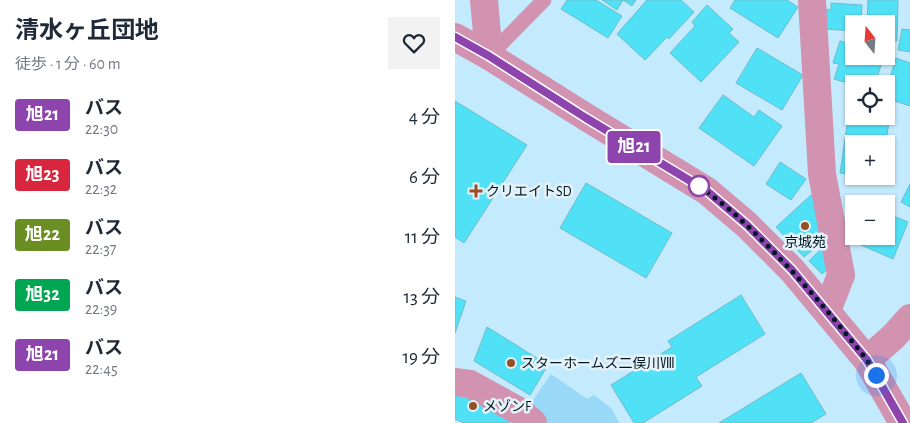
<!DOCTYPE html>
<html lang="ja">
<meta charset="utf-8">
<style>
body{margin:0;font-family:"Alegreya Sans","Noto Sans JP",sans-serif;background:#f2f2f3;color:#1f2937;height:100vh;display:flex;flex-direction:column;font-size:19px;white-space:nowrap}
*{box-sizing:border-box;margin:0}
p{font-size:16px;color:#747a83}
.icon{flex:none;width:28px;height:28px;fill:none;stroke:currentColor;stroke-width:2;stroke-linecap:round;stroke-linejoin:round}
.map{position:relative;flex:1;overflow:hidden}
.side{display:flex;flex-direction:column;background:#fff;width:455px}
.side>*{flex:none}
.badge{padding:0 10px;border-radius:4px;font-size:18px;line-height:32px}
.needle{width:32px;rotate:343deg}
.buttons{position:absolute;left:390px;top:15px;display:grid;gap:10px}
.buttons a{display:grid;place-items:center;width:50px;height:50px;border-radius:0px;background:#fff;box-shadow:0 1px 4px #0004;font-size:25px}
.you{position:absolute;width:25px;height:25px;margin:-12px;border:4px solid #fff;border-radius:50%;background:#1a73e8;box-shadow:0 0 0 8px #1a73e833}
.map>.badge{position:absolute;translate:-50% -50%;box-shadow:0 0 0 2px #fff}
.round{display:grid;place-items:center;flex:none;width:52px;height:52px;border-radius:0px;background:#f2f2f3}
.headline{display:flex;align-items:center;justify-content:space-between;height:85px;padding:0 15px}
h1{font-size:24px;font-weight:700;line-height:38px}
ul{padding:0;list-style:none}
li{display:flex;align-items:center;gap:15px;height:60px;padding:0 15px}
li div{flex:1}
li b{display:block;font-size:19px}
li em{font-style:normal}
li .badge{min-width:55px;font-weight:700;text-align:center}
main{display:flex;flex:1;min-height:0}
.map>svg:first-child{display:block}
.green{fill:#99d8f7}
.building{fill:#51e1f7;stroke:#6fbcca}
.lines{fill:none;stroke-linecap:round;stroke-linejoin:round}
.service{stroke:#d193b0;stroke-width:15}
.minor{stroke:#d193b0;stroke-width:28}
.tertiary{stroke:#d193b0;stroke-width:28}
.line-casing{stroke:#fff;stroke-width:11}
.line{stroke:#8e44ad;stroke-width:8}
.walk{stroke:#001823;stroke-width:5;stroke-dasharray:0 9}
.stop-dot{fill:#fff;stroke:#8e44ad;stroke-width:2.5}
.poi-dot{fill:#955025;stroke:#e6f2f9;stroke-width:2}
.labels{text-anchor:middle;stroke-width:5;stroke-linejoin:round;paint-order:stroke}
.poi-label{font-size:14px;fill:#001823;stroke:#e6f2f9;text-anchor:start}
</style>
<main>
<section class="side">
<div class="headline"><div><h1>清水ヶ丘団地</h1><p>徒歩 · 1 分 · 60 m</p></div><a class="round"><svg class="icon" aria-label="heart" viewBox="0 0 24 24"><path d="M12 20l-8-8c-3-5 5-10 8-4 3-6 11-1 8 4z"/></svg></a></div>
<ul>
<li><span class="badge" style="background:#8e44ad;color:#fff">旭21</span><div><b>バス</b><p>22:30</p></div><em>4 分</em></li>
<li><span class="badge" style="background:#d7263d;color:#fff">旭23</span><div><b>バス</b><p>22:32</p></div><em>6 分</em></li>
<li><span class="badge" style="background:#6b8e23;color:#fff">旭22</span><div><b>バス</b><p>22:37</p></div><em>11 分</em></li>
<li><span class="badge" style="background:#00a651;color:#fff">旭32</span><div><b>バス</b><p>22:39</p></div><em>13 分</em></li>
<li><span class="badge" style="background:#8e44ad;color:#fff">旭21</span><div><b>バス</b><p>22:45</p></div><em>19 分</em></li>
</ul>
</section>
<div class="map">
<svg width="455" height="423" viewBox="0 0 455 423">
<rect width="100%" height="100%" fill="#c4eafd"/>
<!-- green -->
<path class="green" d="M 96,374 L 132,399 L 139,395 L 157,409 L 164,423 L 92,423 L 74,406 Z"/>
<!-- building -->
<g class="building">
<path d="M 112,0 L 141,0 L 167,16 L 153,38 L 106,9 Z"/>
<path d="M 147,0 L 181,0 L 177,6 L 168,0 L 162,10 Z"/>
<path d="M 192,0 L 226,0 L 239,12 L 214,39 L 212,37 L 190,60 L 162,34 Z"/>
<path d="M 280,0 L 332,0 L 343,7 L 323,38 L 275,8 Z"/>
<path d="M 413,0 L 443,0 L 442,41 L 431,41 L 431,24 L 412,24 Z"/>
<path d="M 376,3 L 407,5 L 406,24 L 399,24 L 399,31 L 370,29 L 371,9 L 376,10 Z"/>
<path d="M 252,5 L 278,29 L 274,33 L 284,42 L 246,82 L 215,53 L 240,26 L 237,22 Z"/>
<path d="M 447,29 L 455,30 L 455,52 L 443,50 Z"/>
<path d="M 385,41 L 399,45 L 399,56 L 429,56 L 420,84 L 399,84 L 399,85 L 379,79 L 384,64 L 378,63 Z"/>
<path d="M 302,48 L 348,75 L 327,110 L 281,83 Z"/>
<path d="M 441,58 L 455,63 L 455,106 L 431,98 L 431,90 Z"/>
<path d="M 268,95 L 299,117 L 304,110 L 327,126 L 299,166 L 244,128 Z"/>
<path d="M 0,101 L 72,145 L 9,243 L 0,237 Z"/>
<path d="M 416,118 L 434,120 L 431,144 L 399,144 L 399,175 L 385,173 L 393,119 L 415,123 Z"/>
<path d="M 325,162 L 351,179 L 336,200 L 311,184 Z"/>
<path d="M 131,183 L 217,233 L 191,278 L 105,228 Z"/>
<path d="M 455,184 L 455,207 L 446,202 Z"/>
<path d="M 356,195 L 369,210 L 372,238 L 349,257 L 321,227 Z"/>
<path d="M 431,213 L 453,222 L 438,259 L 392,239 L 399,224 L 399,236 L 431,236 Z"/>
<path d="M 370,245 L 376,267 L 367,274 L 354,261 Z"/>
<path d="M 286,295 L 310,334 L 241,377 L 247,386 L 188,423 L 179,423 L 156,385 L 217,347 L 213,341 Z"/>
<path d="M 0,297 L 11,301 L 0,333 Z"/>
<path d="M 32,327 L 93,365 L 75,395 L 19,361 Z"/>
<path d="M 346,373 L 371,414 L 356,423 L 264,423 Z"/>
<path d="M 0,390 L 56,418 L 54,423 L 9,423 L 0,419 Z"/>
</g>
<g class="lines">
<!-- service -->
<path class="service" d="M 34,56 L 89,0"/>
<!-- minor -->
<g class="minor">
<path d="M 357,0 L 367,174 L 386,275 L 372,311"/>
<path d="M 412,360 L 439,336 L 455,318"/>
<path d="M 0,382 L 15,384 L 64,411 L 78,423"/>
</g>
<!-- tertiary -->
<g class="tertiary">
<path d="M 29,0 L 34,56"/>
<path d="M 0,37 L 34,56 L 131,117 L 252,191 L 292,225 L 337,270 L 412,360 L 448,423"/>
</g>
</g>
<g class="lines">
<defs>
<path id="line" d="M 0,37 L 34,56 L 131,118 L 252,191 L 292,225 L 337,270 L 412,360 L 448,423"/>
</defs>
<!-- line casing -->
<use href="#line" class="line-casing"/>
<!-- line -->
<use href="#line" class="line"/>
<!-- walk -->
<path class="walk" d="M 244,186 L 237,182 C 263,198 286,219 308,241 C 345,278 379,318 412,360 L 421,375"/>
</g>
<!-- markers -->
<circle class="stop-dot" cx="244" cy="186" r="10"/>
<g class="poi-dot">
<path d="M18.5 183.5h5v5h5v5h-5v5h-5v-5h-5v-5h5z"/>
<circle cx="350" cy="226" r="5"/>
<circle cx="56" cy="363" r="5"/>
<circle cx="18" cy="406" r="5"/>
</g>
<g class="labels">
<!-- poi labels -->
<g class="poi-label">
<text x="31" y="196">クリエイトSD</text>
<text x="350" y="247" text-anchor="middle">京城苑</text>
<text x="66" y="368">スターホームズ二俣川Ⅷ</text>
<text x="28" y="411">メゾンF</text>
</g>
</g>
</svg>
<div class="buttons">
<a><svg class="needle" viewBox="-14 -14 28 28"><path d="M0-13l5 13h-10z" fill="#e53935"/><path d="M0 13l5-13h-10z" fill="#747a83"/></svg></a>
<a><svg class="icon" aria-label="locate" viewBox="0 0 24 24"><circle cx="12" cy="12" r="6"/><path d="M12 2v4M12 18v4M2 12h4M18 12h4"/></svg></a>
<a>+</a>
<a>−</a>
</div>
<div class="you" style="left:421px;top:375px"></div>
<b class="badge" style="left:179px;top:147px;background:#8e44ad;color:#fff">旭21</b>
</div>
</main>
